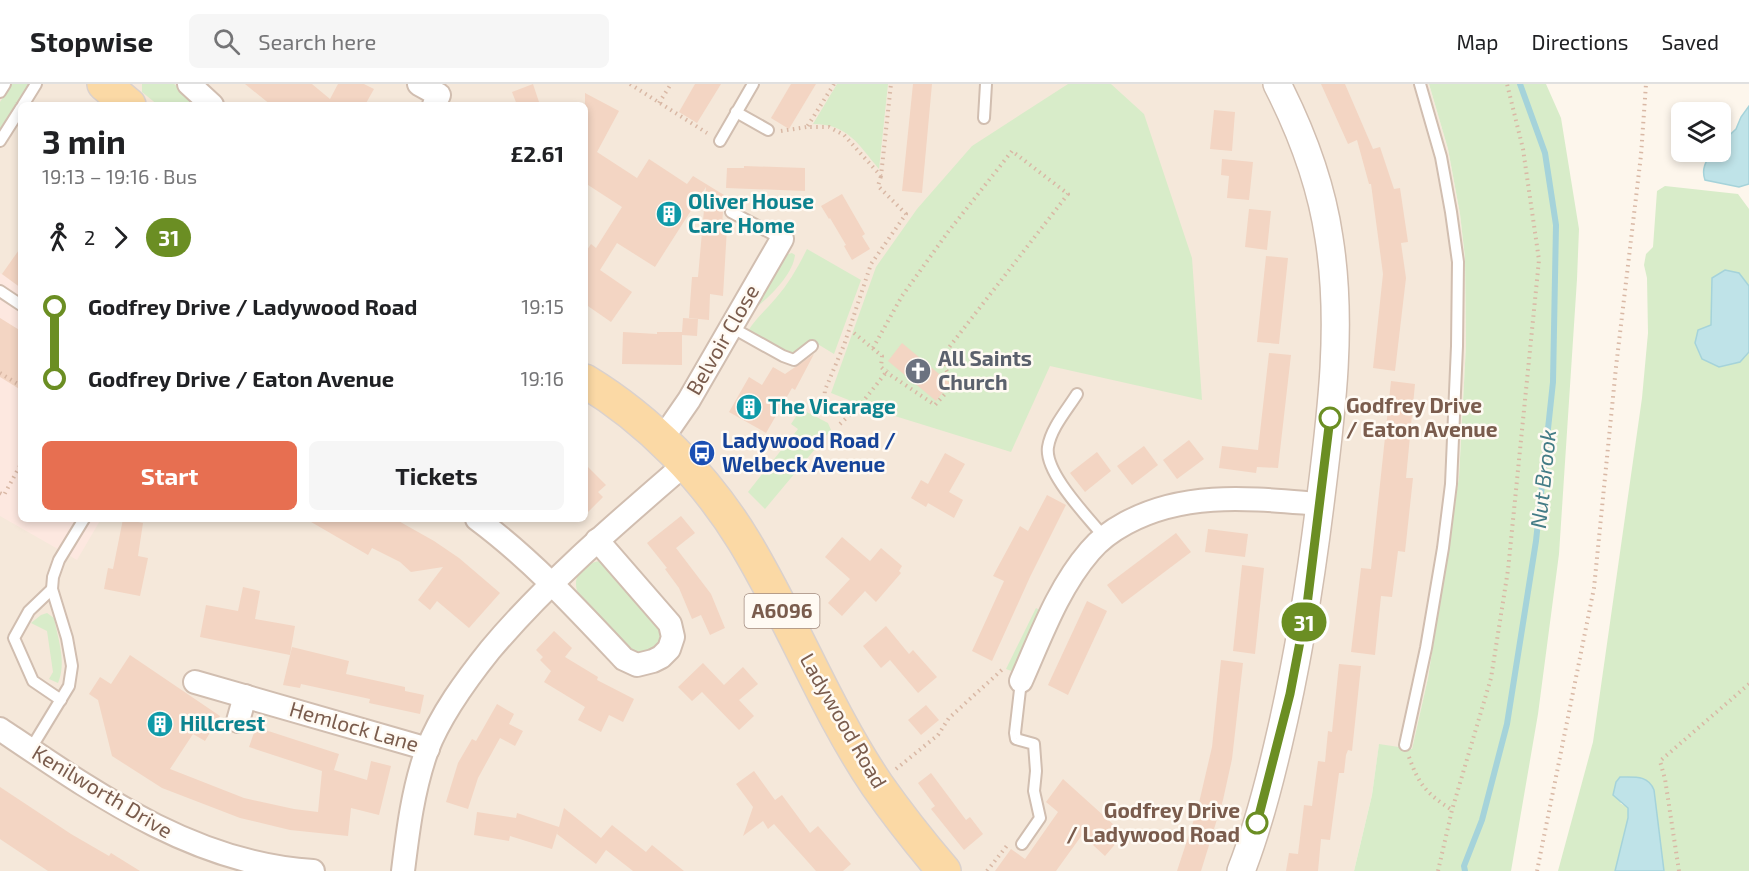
<!DOCTYPE html>
<meta charset="utf-8">
<style>
body{margin:0;font-family:"Exo 2",sans-serif;background:#f6f6f6;color:#202124;height:100vh;display:flex;flex-direction:column;font-size:22px;white-space:nowrap}
*{box-sizing:border-box;margin:0}
p{font-size:20px;color:#757577}
.icon{flex:none;width:33px;height:33px;fill:none;stroke:currentColor;stroke-width:2;stroke-linecap:round;stroke-linejoin:round}
.map{position:relative;flex:1;overflow:hidden}
.drawer{position:absolute;left:18px;top:18px;width:570px;height:420px;display:flex;flex-direction:column;background:#fff;border-radius:9px;box-shadow:0 3px 9px #0003}
.drawer>*{flex:none}
.badge{padding:0 12px;border-radius:20px;font-size:21px;line-height:39px}
.fabs{position:absolute;left:1671px;top:18px;display:grid;gap:12px}
.fabs a{display:grid;place-items:center;width:60px;height:60px;border-radius:9px;background:#fff;box-shadow:0 3px 9px #0003;font-size:30px}
.map>.badge{position:absolute;translate:-50% -50%;box-shadow:0 0 0 3px #fff}
.legs{display:flex;align-items:center;gap:9px;height:66px;padding:0 24px;font-size:20px}
.legs p{margin-inline-start:auto}
.summary{display:flex;align-items:center;justify-content:space-between;height:102px;padding:0 24px}
h1{font-size:33px;font-weight:700;line-height:45px}
.action{display:flex;gap:12px;margin-top:auto;padding:12px 24px}
.action a{flex:1;height:69px;border-radius:9px;background:#e76f51;color:#fff;font-size:24px;font-weight:700;line-height:69px;text-align:center}
.action a+a{background:#f6f6f6;color:#202124}
ul{padding:0 24px;list-style:none}
li{display:flex;align-items:center;gap:21px;height:72px;font-size:22px}
li i{display:grid;place-items:center;width:9px;height:100%;margin:0 8px;background:currentColor}
li i::after{content:'';width:15px;height:15px;margin:-8px;border:4px solid;border-radius:50%;background:#fff}
li p{margin-inline-start:auto}
li:first-child i{background:linear-gradient(#0000 50%,currentColor 0)}
li:last-child i{background:linear-gradient(currentColor 50%,#0000 0)}
header{display:flex;align-items:center;gap:36px;box-sizing:border-box;height:84px;padding:0 30px;background:#fff;border-bottom:2px solid #e0e0e0}
header strong{font-size:28px}
nav{display:flex;gap:33px;margin-inline-start:auto;font-size:21px}
.search{width:420px;height:54px;background:#f6f6f6;display:flex;align-items:center;gap:15px;box-sizing:border-box;padding:0 21px;border-radius:9px;color:#757577;font-size:22px}
.map>svg:first-child{display:block}
.residential{fill:#f5e8da;fill-rule:evenodd}
.commercial{fill:#fde8e0}
.green{fill:#d8ecc9}
.water{fill:#bfe3e8;stroke:#a5d3da;stroke-width:1.5}
.lines{fill:none;stroke-linecap:round;stroke-linejoin:round}
.stream{stroke:#a5d3da;stroke-width:6}
.building{fill:#f3d5c3}
.service-casing{stroke:#d1beb0;stroke-width:14}
.minor-casing{stroke:#d1beb0;stroke-width:26}
.tertiary-casing{stroke:#d1beb0;stroke-width:30}
.primary-casing{stroke:#dad1cd;stroke-width:36}
.path{stroke:#d9b8a5;stroke-width:4;stroke-dasharray:1.5 4.5;stroke-linecap:butt}
.service{stroke:#fff;stroke-width:10}
.minor{stroke:#fff;stroke-width:22}
.tertiary{stroke:#fff;stroke-width:27}
.primary{stroke:#fbd9a5;stroke-width:33}
.line-1-casing{stroke:#fff;stroke-width:14}
.line-1{stroke:#6b8e23;stroke-width:9}
.stop-1-dot{fill:#fff;stroke:#6b8e23;stroke-width:3}
.labels{text-anchor:middle;stroke-width:5;stroke-linejoin:round;paint-order:stroke}
.shield{fill:#fffaf3;stroke:#a28b7f;stroke-width:1.5}
.shield-label{font-size:20px;font-weight:bold;fill:#7a5c4d}
.culture-label{font-size:21px;font-weight:bold;fill:#0d838f;stroke:#fffaf3;text-anchor:start}
.street-label{font-size:21px;fill:#7a5c4d;stroke:#fffaf3}
.worship-label{font-size:21px;font-weight:bold;fill:#5b616d;stroke:#fffaf3;text-anchor:start}
.stop-label{font-size:21px;font-weight:bold;fill:#7a5c4d;stroke:#fffaf3;text-anchor:start}
.transit-label{font-size:21px;font-weight:bold;fill:#164399;stroke:#fffaf3;text-anchor:start}
.water-label{font-size:22px;font-style:italic;fill:#437c86;stroke:#fffaf3}
</style>
<header>
<strong>Stopwise</strong>
<div class="search"><svg class="icon" aria-label="search" viewBox="0 0 24 24"><circle cx="10" cy="10" r="6"/><path d="M15 15l6 6"/></svg>Search here</div>
<nav><a>Map</a><a>Directions</a><a>Saved</a></nav>
</header>
<div class="map">
<svg width="1749" height="787" viewBox="0 0 1749 787">
<rect width="100%" height="100%" fill="#fdf6ec"/>
<!-- residential -->
<path class="residential" d="M 0,0 L 1429,0 L 1448,65 L 1460,130 L 1465,174 L 1466,261 L 1459,393 L 1428,594 L 1412,666 L 1379,661 L 1372,711 L 1354,787 L 0,787 ZM 21,21 L 585,21 L 585,435 L 21,435 Z"/>
<!-- commercial -->
<path class="commercial" d="M 0,189 L 21,203 L 21,435 L 101,435 L 77,476 L 0,432 Z"/>
<!-- green -->
<g class="green">
<path d="M 12,0 L 29,0 L 0,45 L 0,18 Z"/>
<path d="M 142,0 L 174,0 L 199,21 L 158,21 L 142,8 Z"/>
<path d="M 837,0 L 888,0 L 879,85 C 858,60 848,40 813,40 Z"/>
<path d="M 1068,0 L 1111,0 L 1144,30 L 1192,174 L 1202,316 L 1050,282 L 1011,368 L 869,324 L 831,309 L 876,183 L 917,125 L 972,62 Z"/>
<path d="M 1429,0 L 1546,0 L 1561,34 L 1579,145 L 1577,195 L 1559,470 L 1538,630 L 1511,787 L 1354,787 L 1372,711 L 1379,660 L 1412,665 L 1428,594 L 1459,393 L 1466,261 L 1465,174 L 1460,130 L 1448,65 Z"/>
<path d="M 1665,102 L 1738,110 L 1749,125 L 1749,787 L 1664,787 L 1654,706 L 1620,719 L 1628,724 L 1628,734 L 1615,787 L 1558,787 L 1593,658 L 1642,314 L 1648,249 L 1647,194 L 1644,181 L 1646,170 L 1653,163 L 1657,107 Z"/>
<path d="M 807,165 L 861,196 L 834,270 L 811,256 L 793,271 L 748,247 C 756,234 766,226 776,214 C 789,199 798,183 807,165 Z"/>
<path d="M 792,169 L 795,171 C 793,191 767,216 751,227 L 785,171 Z"/>
<path d="M 801,325 L 828,339 L 831,346 L 765,425 L 748,408 L 798,345 L 791,340 Z"/>
<path d="M 600,477 L 609,478 L 664,551 L 654,569 L 631,570 C 620,558 583,522 578,509 C 571,492 584,479 600,477 Z"/>
<path d="M 1036,524 L 1043,528 L 1014,588 L 1006,585 Z"/>
<path d="M 47,529 L 54,534 C 58,555 67,579 58,599 L 49,595 L 53,588 L 47,547 L 31,539 L 41,531 Z"/>
</g>
<!-- water -->
<g class="water">
<path d="M 1749,22 L 1749,100 L 1739,103 L 1705,96 C 1701,85 1706,77 1712,68 L 1720,68 L 1721,59 L 1736,45 L 1741,33 Z"/>
<path d="M 1725,186 L 1739,189 L 1749,202 L 1749,268 L 1740,278 L 1719,283 L 1702,275 L 1695,259 L 1698,246 L 1711,241 L 1712,194 Z"/>
<path d="M 1620,693 C 1635,693 1648,691 1654,706 L 1664,787 L 1615,787 L 1628,734 L 1628,724 L 1613,711 L 1616,698 Z"/>
</g>
<g class="lines">
<!-- stream -->
<path class="stream" d="M 1465,787 L 1464,782 L 1482,736 L 1507,640 L 1536,457 L 1553,298 L 1556,141 L 1545,69 L 1520,0"/>
</g>
<!-- building -->
<g class="building">
<path d="M 245,0 L 312,0 L 330,15 L 338,0 L 364,0 L 374,5 L 365,21 L 271,21 Z"/>
<path d="M 533,0 L 540,21 L 517,21 L 512,8 Z"/>
<path d="M 695,0 L 721,0 L 697,39 L 679,28 Z"/>
<path d="M 791,0 L 816,0 L 789,45 L 771,34 Z"/>
<path d="M 913,0 L 932,0 L 922,109 L 902,107 Z"/>
<path d="M 1321,0 L 1345,0 L 1373,65 L 1380,63 L 1394,105 L 1400,104 L 1408,158 L 1401,159 L 1406,194 L 1395,287 L 1373,284 L 1383,190 L 1371,100 L 1369,100 L 1357,56 L 1348,60 Z"/>
<path d="M 585,9 L 619,27 L 597,68 L 637,94 L 649,75 L 687,100 L 693,92 L 724,111 L 722,143 L 727,144 L 723,212 L 710,210 L 709,236 L 689,234 L 692,193 L 698,193 L 706,103 L 655,183 L 617,159 L 600,186 L 632,208 L 611,238 L 585,220 L 585,169 L 591,160 L 596,164 L 622,123 L 585,99 Z"/>
<path d="M 1214,26 L 1235,28 L 1232,67 L 1210,65 Z"/>
<path d="M 1222,75 L 1253,78 L 1249,116 L 1227,114 L 1229,92 L 1221,91 Z"/>
<path d="M 744,82 L 805,84 L 805,107 L 726,104 L 727,84 L 744,84 Z"/>
<path d="M 842,110 L 865,150 L 862,152 L 870,165 L 852,176 L 844,162 L 846,161 L 830,134 L 829,135 L 821,122 Z"/>
<path d="M 1249,125 L 1271,127 L 1267,166 L 1245,163 Z"/>
<path d="M 21,163 L 21,204 L 2,190 Z"/>
<path d="M 1266,172 L 1288,174 L 1279,260 L 1257,258 Z"/>
<path d="M 0,234 L 21,247 L 21,306 L 0,293 Z"/>
<path d="M 683,234 L 698,235 L 697,252 L 682,251 L 682,281 L 622,280 L 623,248 L 657,250 L 657,248 L 682,248 Z"/>
<path d="M 902,259 L 950,299 L 936,317 L 888,277 Z"/>
<path d="M 1269,269 L 1291,271 L 1278,384 L 1257,383 L 1256,389 L 1219,384 L 1222,362 L 1258,366 Z"/>
<path d="M 814,270 L 795,306 L 792,304 L 766,349 L 729,328 L 749,293 L 762,301 L 773,283 L 785,290 Z"/>
<path d="M 1391,297 L 1415,300 L 1406,394 L 1413,394 L 1405,468 L 1398,467 L 1392,513 L 1381,512 L 1375,571 L 1351,568 L 1361,484 L 1371,485 Z"/>
<path d="M 1189,356 L 1204,375 L 1177,395 L 1163,376 Z"/>
<path d="M 1144,362 L 1158,381 L 1132,401 L 1117,382 Z"/>
<path d="M 1097,368 L 1111,387 L 1085,408 L 1070,389 Z"/>
<path d="M 945,369 L 965,380 L 949,408 L 963,416 L 954,434 L 928,419 L 926,423 L 911,414 L 921,396 L 928,400 Z"/>
<path d="M 585,380 L 606,401 L 598,408 L 603,413 L 585,431 Z"/>
<path d="M 1047,411 L 1066,421 L 1030,493 L 992,577 L 972,567 L 1004,497 L 993,492 L 1020,442 L 1028,447 Z"/>
<path d="M 681,432 L 695,449 L 676,464 L 711,510 L 725,544 L 710,551 L 701,531 L 692,535 L 679,504 L 665,485 L 667,484 L 647,459 Z"/>
<path d="M 123,435 L 143,439 L 138,472 L 148,474 L 140,512 L 104,505 L 108,484 L 113,485 Z"/>
<path d="M 306,435 L 395,435 L 434,457 L 459,474 L 500,509 L 469,544 L 437,517 L 430,526 L 418,516 L 443,483 L 411,488 L 400,478 L 372,464 L 368,471 Z"/>
<path d="M 1208,445 L 1248,450 L 1245,473 L 1205,468 Z"/>
<path d="M 1176,449 L 1191,468 L 1122,520 L 1107,501 Z"/>
<path d="M 842,453 L 870,477 L 881,464 L 902,482 L 899,487 L 901,489 L 876,518 L 865,507 L 842,532 L 828,519 L 850,495 L 825,473 Z"/>
<path d="M 1242,481 L 1264,484 L 1255,570 L 1233,567 Z"/>
<path d="M 243,503 L 260,507 L 255,535 L 295,542 L 290,571 L 200,553 L 206,521 L 238,527 Z"/>
<path d="M 1087,517 L 1107,527 L 1068,611 L 1048,601 Z"/>
<path d="M 886,542 L 909,570 L 913,566 L 937,593 L 918,609 L 890,576 L 881,584 L 863,562 Z"/>
<path d="M 554,547 L 572,564 L 565,573 L 598,593 L 597,596 L 634,615 L 623,638 L 609,631 L 601,648 L 578,636 L 585,623 L 544,598 L 551,587 L 540,576 L 543,573 L 536,566 Z"/>
<path d="M 292,563 L 349,577 L 346,590 L 405,603 L 405,607 L 424,611 L 420,630 L 369,619 L 370,615 L 301,600 L 300,604 L 283,601 Z"/>
<path d="M 130,571 L 220,632 L 205,657 L 193,650 L 170,685 L 244,714 L 294,725 L 318,728 L 322,687 L 249,663 L 256,643 L 339,670 L 334,686 L 367,696 L 371,677 L 391,682 L 379,731 L 351,724 L 348,752 L 290,746 L 240,734 L 162,704 L 112,672 L 98,616 L 89,610 L 100,593 L 111,600 Z"/>
<path d="M 1221,576 L 1243,579 L 1232,675 L 1223,716 L 1201,787 L 1177,787 L 1198,723 L 1212,663 Z"/>
<path d="M 703,579 L 724,601 L 743,583 L 758,600 L 739,616 L 754,632 L 739,646 L 702,608 L 692,617 L 678,603 Z"/>
<path d="M 1339,580 L 1361,582 L 1352,667 L 1348,666 L 1346,671 L 1344,689 L 1339,689 L 1330,756 L 1321,755 L 1318,787 L 1286,787 L 1289,769 L 1298,770 L 1304,721 L 1312,722 L 1318,677 L 1325,678 L 1328,647 L 1332,648 Z"/>
<path d="M 497,620 L 514,630 L 509,640 L 523,647 L 515,662 L 500,654 L 478,694 L 468,725 L 446,718 L 458,679 L 472,655 L 476,657 Z"/>
<path d="M 926,621 L 939,636 L 921,651 L 908,636 Z"/>
<path d="M 754,687 L 775,716 L 782,711 L 810,749 L 818,742 L 851,780 L 843,787 L 816,787 L 774,740 L 768,745 L 763,737 L 743,752 L 753,723 L 736,700 Z"/>
<path d="M 931,689 L 966,736 L 970,733 L 983,750 L 964,766 L 931,725 L 935,722 L 918,699 Z"/>
<path d="M 1063,695 L 1124,750 L 1105,772 L 1082,751 L 1056,787 L 995,787 L 1011,765 L 1025,775 L 1058,728 L 1046,718 Z"/>
<path d="M 0,703 L 71,750 L 109,772 L 111,769 L 140,787 L 48,787 L 0,755 Z"/>
<path d="M 564,724 L 601,754 L 612,741 L 646,768 L 652,761 L 684,787 L 633,787 L 606,766 L 596,780 L 557,750 L 558,746 L 552,765 L 510,752 L 509,757 L 474,751 L 477,728 L 516,734 L 517,729 L 559,743 Z"/>
</g>
<g class="lines">
<defs>
<g id="service">
<path d="M 0,8 L 5,0"/>
<path d="M 23,21 L 36,0"/>
<path d="M 736,28 L 768,46"/>
<path d="M 984,34 L 986,0"/>
<path d="M 0,57 L 21,24"/>
<path d="M 720,57 L 753,0"/>
<path d="M 731,128 L 782,155"/>
<path d="M 0,207 L 21,221"/>
<path d="M 731,243 L 783,272 L 794,276 L 812,262"/>
<path d="M 1077,310 C 1067,326 1051,344 1048,363 C 1044,389 1089,434 1104,453"/>
<path d="M 52,505 L 29,527 L 14,554 L 33,597 L 61,616"/>
<path d="M 1021,597 L 1015,649 L 1016,655 L 1034,660 L 1036,687 L 1034,707 L 1040,734 L 1022,760"/>
<path d="M 1405,661 L 1426,564 L 1443,464 L 1451,400 L 1457,262 L 1458,178 L 1451,128 L 1441,73 L 1420,0"/>
<path d="M 30,666 L 69,602 L 72,582 L 67,554 L 52,505 L 53,493 L 59,476 L 84,435"/>
</g>
<g id="minor">
<path d="M 189,0 L 212,21"/>
<path d="M 419,0 L 439,11 L 434,21"/>
<path d="M 662,355 L 689,316 L 782,155"/>
<path d="M 477,435 C 532,476 577,525 624,575 L 637,581 L 653,577 L 661,573 L 669,565 L 673,553 L 670,540 L 597,456"/>
<path d="M 1021,597 C 1041,552 1058,504 1090,467 C 1100,455 1113,446 1126,439 C 1187,406 1254,415 1320,420"/>
<path d="M 195,598 L 428,665"/>
<path d="M 238,637 L 245,612"/>
<path d="M 0,645 C 95,709 194,780 313,787"/>
<path d="M 403,787 C 408,746 413,705 427,666 C 441,630 466,596 490,566 C 548,497 617,439 685,380"/>
</g>
<path id="tertiary" d="M 1241,787 C 1257,746 1268,704 1278,661 C 1297,581 1310,501 1320,420 C 1331,332 1343,242 1329,154 C 1321,99 1302,49 1277,0"/>
<g id="primary">
<path d="M 104,0 L 129,21"/>
<path d="M 585,297 C 649,336 705,393 744,457 C 792,536 825,624 877,701 C 898,731 921,760 944,787"/>
</g>
</defs>
<!-- service casing -->
<use href="#service" class="service-casing"/>
<!-- minor casing -->
<use href="#minor" class="minor-casing"/>
<!-- tertiary casing -->
<use href="#tertiary" class="tertiary-casing"/>
<!-- primary casing -->
<use href="#primary" class="primary-casing"/>
<!-- path -->
<g class="path">
<path d="M 630,0 L 707,49"/>
<path d="M 834,0 L 807,43 L 829,43 L 844,51 L 881,92 L 891,0"/>
<path d="M 659,19 L 671,0"/>
<path d="M 781,47 L 807,43"/>
<path d="M 854,249 L 882,272 L 881,283 L 886,288 L 935,321 L 954,300 L 940,275 L 1068,110 L 1012,67 L 948,148 L 902,212 L 873,264"/>
<path d="M 0,289 L 21,302"/>
<path d="M 823,327 L 825,306 L 844,261 L 871,180 L 906,130 L 878,102 L 881,92"/>
<path d="M 840,340 L 861,320 L 888,286"/>
<path d="M 0,409 L 4,411 L 21,380"/>
<path d="M 1409,673 C 1419,701 1427,710 1452,726"/>
<path d="M 896,685 L 938,651 L 949,634 L 1004,584"/>
<path d="M 987,787 L 1009,759"/>
<path d="M 1438,787 L 1452,726 L 1491,594 L 1508,486 L 1539,176 L 1523,65 L 1507,0"/>
<path d="M 1537,787 L 1594,504 L 1616,283 L 1641,71 L 1646,0"/>
<path d="M 1679,787 L 1665,695 L 1660,677 L 1749,600"/>
</g>
<!-- service -->
<use href="#service" class="service"/>
<!-- minor -->
<use href="#minor" class="minor"/>
<!-- tertiary -->
<use href="#tertiary" class="tertiary"/>
<!-- primary -->
<use href="#primary" class="primary"/>
</g>
<g class="lines">
<defs>
<path id="line-1" d="M 1257,739 L 1290,610 L 1307,521 L 1330,334"/>
</defs>
<!-- line-1 casing -->
<use href="#line-1" class="line-1-casing"/>
<!-- line-1 -->
<use href="#line-1" class="line-1"/>
</g>
<!-- icons -->
<defs>
<symbol id="building-disc" viewBox="-11 -11 22 22"><circle r="9.5" fill="#0f9aa8" stroke="#fffaf3"/><path d="M-4-6H4V6H1V3H-1V6H-4ZM-2.5-4.3h1.7v1.8h-1.7ZM.8-4.3h1.7v1.8H.8ZM-2.5-1h1.7V.8h-1.7ZM.8-1h1.7V.8H.8Z" fill="#fff"/></symbol>
<symbol id="church-disc" viewBox="-11 -11 22 22"><circle r="9.5" fill="#6b7280" stroke="#fffaf3"/><path d="M-1.2-6h2.4v3.5h3.3v2.4h-3.3V6h-2.4V-.1h-3.3v-2.4h3.3Z" fill="#fff"/></symbol>
<symbol id="bus-disc" viewBox="-11 -11 22 22"><circle r="9.5" fill="#1a4fb4" stroke="#fffaf3"/><path d="M-5-6H5V4H4V6H2V4H-2V6H-4V4H-5ZM-3.5-4V0h7V-4ZM-3.5 1.2v1.5H-2V1.2ZM2 1.2v1.5H3.5V1.2Z" fill="#fff"/></symbol>
</defs>
<g fill-rule="evenodd">
<use href="#building-disc" x="654" y="115" width="30" height="30"/>
<use href="#church-disc" x="903" y="272" width="30" height="30"/>
<use href="#building-disc" x="734" y="308" width="30" height="30"/>
<use href="#bus-disc" x="687" y="354" width="30" height="30"/>
<use href="#building-disc" x="145" y="625" width="30" height="30"/>
</g>
<!-- markers -->
<g class="stop-1-dot">
<circle cx="1330" cy="334" r="10"/>
<circle cx="1257" cy="739" r="10"/>
</g>
<g class="labels">
<!-- shield labels -->
<rect class="shield" x="744.5" y="510" width="75" height="34" rx="4.5"/>
<g class="shield-label">
<text x="782" y="534">A6096</text>
</g>
<!-- culture labels -->
<g class="culture-label">
<text x="688" y="125">Oliver House<tspan x="688" dy="24">Care Home</tspan></text>
<text x="768" y="330">The Vicarage</text>
<text x="180" y="647">Hillcrest</text>
</g>
<!-- street labels -->
<g class="street-label">
<text transform="translate(723 256) rotate(-60)" y="7">Belvoir Close</text>
<text transform="translate(843 637) rotate(60)" y="7">Ladywood Road</text>
<text transform="translate(354 643) rotate(16)" y="7">Hemlock Lane</text>
<text transform="translate(102 708) rotate(31)" y="7">Kenilworth Drive</text>
</g>
<!-- worship labels -->
<g class="worship-label">
<text x="938" y="282">All Saints<tspan x="938" dy="24">Church</tspan></text>
</g>
<!-- stop labels -->
<g class="stop-label">
<text x="1346" y="329">Godfrey Drive<tspan x="1346" dy="24">/ Eaton Avenue</tspan></text>
<text x="1240" y="734" text-anchor="end">Godfrey Drive<tspan x="1240" dy="24">/ Ladywood Road</tspan></text>
</g>
<!-- transit labels -->
<g class="transit-label">
<text x="722" y="364">Ladywood Road /<tspan x="722" dy="24">Welbeck Avenue</tspan></text>
</g>
<!-- water labels -->
<g class="water-label">
<text transform="translate(1543 395) rotate(-84)" y="8">Nut Brook</text>
</g>
</g>
</svg>
<div class="fabs">
<a><svg class="icon" aria-label="layers" viewBox="0 0 24 24"><path d="M12 4l9 5-9 5-9-5zM3 14l9 5 9-5"/></svg></a>
</div>
<b class="badge" style="left:1304px;top:538px;background:#6b8e23;color:#fff">31</b>
<section class="drawer">
<div class="summary"><div><h1>3 min</h1><p>19:13 – 19:16 · Bus</p></div><b>£2.61</b></div>
<div class="legs"><svg class="icon" aria-label="walk" viewBox="0 0 24 24"><circle cx="13" cy="4" r="2"/><path d="M13 8l-2 6 4 7M11 14l-3 7M7 12l3-4h3l4 4"/></svg>2<svg class="icon" aria-label="forward" viewBox="0 0 24 24"><path d="M9 5l7 7-7 7"/></svg><b class="badge" style="background:#6b8e23;color:#fff">31</b></div>
<ul>
<li><i style="color:#6b8e23"></i><b>Godfrey Drive / Ladywood Road</b><p>19:15</p></li>
<li><i style="color:#6b8e23"></i><b>Godfrey Drive / Eaton Avenue</b><p>19:16</p></li>
</ul>
<div class="action"><a>Start</a><a>Tickets</a></div>
</section>
</div>
